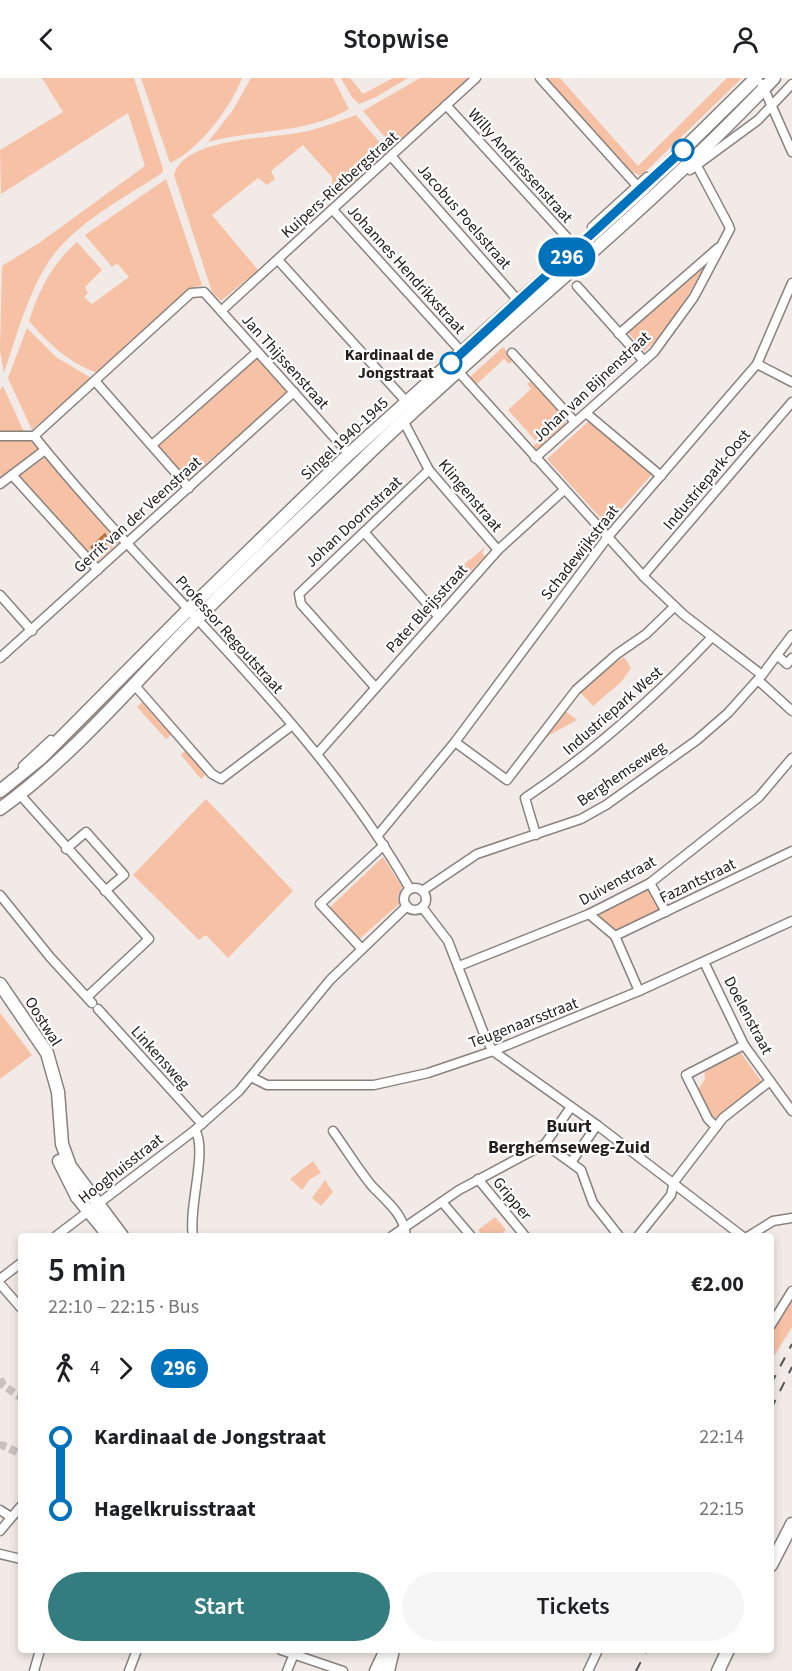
<!DOCTYPE html>
<meta charset="utf-8">
<style>
body{margin:0;font-family:"Source Sans 3",sans-serif;background:#f6f6f6;color:#202124;height:100vh;display:flex;flex-direction:column;font-size:22px;white-space:nowrap}
*{box-sizing:border-box;margin:0}
p{font-size:20px;color:#757577}
.icon{flex:none;width:33px;height:33px;fill:none;stroke:currentColor;stroke-width:2;stroke-linecap:round;stroke-linejoin:round}
.map{position:relative;flex:1;overflow:hidden}
.side{position:absolute;left:18px;top:1155px;width:756px;height:420px;display:flex;flex-direction:column;background:#fff;border-radius:6px;box-shadow:0 3px 9px #0003}
.side>*{flex:none}
.badge{padding:0 12px;border-radius:20px;font-size:21px;line-height:39px}
.map>.badge{position:absolute;translate:-50% -50%;box-shadow:0 0 0 3px #fff}
.legs{display:flex;align-items:center;gap:9px;height:66px;padding:0 30px;font-size:20px}
.legs p{margin-inline-start:auto}
.overview{display:flex;align-items:center;justify-content:space-between;height:102px;padding:0 30px}
h1{font-size:33px;font-weight:600;line-height:45px}
.button{display:flex;gap:12px;margin-top:auto;padding:12px 30px}
.button a{flex:1;height:69px;border-radius:36px;background:#337c7f;color:#fff;font-size:24px;font-weight:600;line-height:69px;text-align:center}
.button a+a{background:#f6f6f6;color:#202124}
ul{padding:0 30px;list-style:none}
li{display:flex;align-items:center;gap:21px;height:72px;font-size:22px}
li i{display:grid;place-items:center;width:9px;height:100%;margin:0 8px;background:currentColor}
li i::after{content:'';width:15px;height:15px;margin:-8px;border:4px solid;border-radius:50%;background:#fff}
li p{margin-inline-start:auto}
li:first-child i{background:linear-gradient(#0000 50%,currentColor 0)}
li:last-child i{background:linear-gradient(currentColor 50%,#0000 0)}
header{display:flex;justify-content:space-between;align-items:center;height:78px;padding:0 30px;background:#fff;font-size:27px;font-weight:600}
.map>svg:first-child{display:block}
.green{fill:#f6c1a5}
.water{fill:#d9804f;stroke:#a26341;stroke-width:1.5}
.lines{fill:none;stroke-linecap:round;stroke-linejoin:round}
.street-tunnel{stroke:#c8c2bf;stroke-width:8;stroke-dasharray:8 4;stroke-linecap:butt}
.street-casing{stroke:#88817e;stroke-width:11}
.secondary-casing{stroke:#88817e;stroke-width:15}
.street{stroke:#fff;stroke-width:8}
.secondary{stroke:#fff;stroke-width:12}
.rail{stroke:#565351;stroke-width:2;stroke-dasharray:10 10;stroke-linecap:butt}
.line-1-casing{stroke:#fff;stroke-width:14}
.line-1{stroke:#0072bc;stroke-width:9}
.stop-1-dot{fill:#fff;stroke:#0072bc;stroke-width:3}
.labels{text-anchor:middle;stroke-width:4.5;stroke-linejoin:round;paint-order:stroke}
.street-label{font-size:16px;fill:#22201f;stroke:#fff}
.stop-label{font-size:16px;font-weight:bold;fill:#22201f;stroke:#fff;text-anchor:end}
.neighbourhood-label{font-size:18px;font-weight:bold;fill:#22201f;stroke:#fff}
</style>
<header><svg class="icon" aria-label="back" viewBox="0 0 24 24"><path d="M15 5l-7 7 7 7"/></svg>Stopwise<svg class="icon" aria-label="person" viewBox="0 0 24 24"><circle cx="12" cy="8" r="4"/><path d="M4 21q1-7 8-7t8 7"/></svg></header>
<div class="map">
<svg width="792" height="1593" viewBox="0 0 792 1593">
<rect width="100%" height="100%" fill="#f1eae7"/>
<!-- green -->
<g class="green">
<path d="M 42,0 L 134,0 L 163,91 L 162,95 C 124,120 75,145 49,183 C 27,217 17,257 4,295 L 0,272 L 2,188 L 39,165 L 145,88 L 128,35 L 1,116 L 0,72 L 63,34 Z"/>
<path d="M 141,0 L 242,0 C 231,29 199,72 170,85 Z"/>
<path d="M 251,0 L 333,0 L 349,31 C 307,56 254,51 208,64 L 233,32 Z"/>
<path d="M 341,0 L 350,0 L 363,16 L 393,0 L 408,0 L 376,19 L 359,26 L 352,19 Z"/>
<path d="M 420,0 L 469,0 L 393,69 L 363,33 Z"/>
<path d="M 546,0 L 560,0 L 638,88 L 727,0 L 742,0 L 641,98 L 632,94 Z"/>
<path d="M 356,37 L 388,74 L 337,120 L 332,111 L 332,99 L 303,67 L 271,93 L 275,101 L 267,107 L 258,100 L 212,137 L 258,192 L 221,223 L 212,214 L 174,97 C 184,60 267,61 297,55 C 317,52 337,44 356,37 Z"/>
<path d="M 166,101 L 202,207 L 192,210 L 97,295 C 68,284 49,266 29,243 C 39,212 52,186 77,164 L 102,192 L 85,209 L 88,215 L 84,219 L 92,226 L 129,199 L 117,185 L 112,189 L 85,157 Z"/>
<path d="M 712,177 L 666,254 L 644,273 L 628,254 Z"/>
<path d="M 27,250 L 56,279 L 91,300 L 32,352 L 8,300 Z"/>
<path d="M 503,269 L 514,281 L 509,286 L 504,281 L 477,306 L 470,299 Z"/>
<path d="M 256,279 L 288,315 L 186,403 L 156,368 Z"/>
<path d="M 532,302 L 566,339 L 565,347 L 549,362 L 545,359 L 546,364 L 537,371 L 533,369 L 537,364 L 508,332 L 531,311 L 527,306 Z"/>
<path d="M 3,308 L 23,352 L 38,372 L 0,400 L 0,312 Z"/>
<path d="M 589,343 L 652,396 L 607,447 L 547,381 Z"/>
<path d="M 46,379 L 121,463 L 97,484 L 20,401 L 20,397 Z"/>
<path d="M 486,468 L 482,475 L 485,478 L 466,498 L 459,491 Z"/>
<path d="M 175,548 L 181,553 L 100,638 L 0,728 L 0,719 Z"/>
<path d="M 624,579 L 631,590 L 621,604 L 593,628 L 580,614 L 604,593 Z"/>
<path d="M 142,624 L 171,657 L 166,661 L 137,629 Z"/>
<path d="M 564,632 L 577,642 L 542,661 Z"/>
<path d="M 186,672 L 206,696 L 201,701 L 181,677 Z"/>
<path d="M 206,721 L 293,813 L 228,880 L 206,857 L 199,862 L 133,797 Z"/>
<path d="M 383,779 L 402,809 L 398,818 L 399,826 L 357,863 L 327,832 Z"/>
<path d="M 648,811 L 660,832 L 619,852 L 611,851 L 599,841 L 601,835 Z"/>
<path d="M 0,935 L 32,977 L 0,1001 Z"/>
<path d="M 740,974 L 762,1004 L 714,1041 L 698,1012 L 705,1001 L 704,991 Z"/>
<path d="M 313,1083 L 321,1095 L 310,1101 L 302,1112 L 290,1101 Z"/>
<path d="M 325,1102 L 333,1114 L 321,1128 L 312,1120 Z"/>
<path d="M 495,1139 L 506,1152 L 499,1158 L 483,1158 L 478,1152 Z"/>
<path d="M 792,1219 L 792,1249 L 771,1283 L 771,1254 Z"/>
</g>
<!-- water -->
<path class="water" d="M 105,456 L 108,462 L 101,473 L 96,475 L 91,469 Z"/>
<g class="lines">
<!-- street-tunnel -->
<g class="street-tunnel">
<path d="M 0,1301 L 3,1307 L 21,1320"/>
<path d="M 0,1370 L 2,1367 L 21,1376"/>
</g>
<defs>
<g id="street">
<path d="M 540,0 L 640,111"/>
<path d="M 762,6 L 792,74"/>
<path d="M 446,27 L 573,166"/>
<path d="M 391,78 L 515,219"/>
<path d="M 690,92 L 758,42 L 792,6"/>
<path d="M 333,132 L 458,270"/>
<path d="M 592,149 L 647,99"/>
<path d="M 278,182 L 403,320"/>
<path d="M 577,208 L 644,283"/>
<path d="M 221,233 L 476,0"/>
<path d="M 619,256 L 718,170"/>
<path d="M 512,275 L 575,344"/>
<path d="M 757,286 L 792,304"/>
<path d="M 456,291 L 645,500 L 684,537 L 762,597"/>
<path d="M 95,303 L 189,410"/>
<path d="M 586,335 L 661,398"/>
<path d="M 406,348 L 429,392 L 498,472"/>
<path d="M 0,358 L 34,358 C 157,512 312,639 410,811"/>
<path d="M 34,358 L 191,215 L 204,214 L 349,376"/>
<path d="M 152,367 L 257,274"/>
<path d="M 535,380 L 654,274 L 694,219 L 730,151 L 728,146 L 696,86"/>
<path d="M 12,397 L 98,492"/>
<path d="M 0,406 L 45,372"/>
<path d="M 364,454 L 439,539"/>
<path d="M 643,498 L 792,324"/>
<path d="M 0,517 L 32,553"/>
<path d="M 777,577 L 787,586 L 792,580"/>
<path d="M 0,580 L 294,314"/>
<path d="M 758,602 L 792,633"/>
<path d="M 375,609 L 301,526 L 299,516 L 429,392"/>
<path d="M 137,610 L 212,696 L 221,701 L 291,648"/>
<path d="M 455,664 L 507,702 L 576,612 L 617,576 L 646,556 L 674,529"/>
<path d="M 318,675 L 498,472 L 564,412"/>
<path d="M 23,688 L 51,662"/>
<path d="M 23,720 L 149,861 L 87,919"/>
<path d="M 378,757 L 455,664 L 607,460 L 757,286 L 792,205"/>
<path d="M 536,757 L 525,720 C 594,674 655,619 712,559"/>
<path d="M 66,771 L 86,754 L 124,797 L 105,813"/>
<path d="M 650,805 L 666,834"/>
<circle cx="415" cy="821" r="11"/>
<path d="M 422,813 L 477,776 L 581,741 L 606,727 L 697,662 L 728,635 L 762,597 L 792,557"/>
<path d="M 0,817 L 50,879 L 92,925"/>
<path d="M 422,829 L 448,863 L 486,961 L 493,973 L 597,1047 L 742,1158"/>
<path d="M 589,836 L 615,858 L 639,913"/>
<path d="M 615,858 L 792,773"/>
<path d="M 362,871 L 320,826 L 384,767"/>
<path d="M 704,884 L 744,967 L 792,1033"/>
<path d="M 459,888 L 589,836 L 650,805 L 759,719 L 792,680"/>
<path d="M 98,931 L 202,1046"/>
<path d="M 251,999 L 267,1007 L 374,1007 L 428,995 L 493,973 L 639,913 L 792,843"/>
<path d="M 716,1049 L 708,1041 L 686,997 L 744,967"/>
<path d="M 333,1053 C 346,1071 358,1091 372,1108 C 386,1123 404,1136 406,1158"/>
<path d="M 545,1066 L 581,1092 L 593,1125 L 619,1158"/>
<path d="M 572,1083 L 597,1047"/>
<path d="M 478,1101 L 525,1158"/>
<path d="M 442,1124 L 471,1158"/>
<path d="M 56,1158 L 195,1052 L 239,1013 L 330,902 L 407,828"/>
<path d="M 193,1158 C 188,1129 208,1072 195,1052"/>
<path d="M 392,1158 L 459,1112 L 545,1066 L 571,1029"/>
<path d="M 638,1158 L 671,1117 L 674,1104 L 723,1040 L 770,1003"/>
<path d="M 749,1158 L 773,1143 L 792,1140"/>
<path d="M 0,1201 L 21,1185"/>
<path d="M 0,1206 L 21,1230"/>
<path d="M 771,1247 L 792,1213"/>
<path d="M 0,1432 L 11,1439"/>
<path d="M 0,1453 L 21,1428"/>
<path d="M 0,1476 L 21,1481"/>
<path d="M 281,1572 L 343,1593"/>
<path d="M 34,1593 L 40,1572"/>
<path d="M 129,1593 L 137,1572"/>
<path d="M 287,1593 L 294,1576"/>
<path d="M 588,1593 L 598,1572"/>
</g>
<g id="secondary">
<path d="M 0,713 L 41,680 L 188,532 L 349,376 L 641,113 L 756,0"/>
<path d="M 0,731 C 69,681 126,614 185,553 C 242,494 303,439 362,382 C 496,252 645,137 774,0"/>
<path d="M 0,906 L 47,975 L 58,1014 L 62,1066 L 70,1088 L 122,1158"/>
<path d="M 59,1083 L 77,1119 L 109,1158"/>
<path d="M 771,1487 L 792,1446"/>
<path d="M 376,1593 L 386,1572"/>
<path d="M 388,1593 L 393,1572"/>
<path d="M 718,1593 L 728,1572"/>
</g>
</defs>
<!-- street casing -->
<use href="#street" class="street-casing"/>
<!-- secondary casing -->
<use href="#secondary" class="secondary-casing"/>
<!-- street -->
<use href="#street" class="street"/>
<!-- secondary -->
<use href="#secondary" class="secondary"/>
<!-- rail -->
<g class="rail">
<path d="M 771,1306 L 792,1266"/>
<path d="M 771,1331 L 792,1289"/>
<path d="M 636,1593 L 647,1572"/>
</g>
</g>
<g class="lines">
<defs>
<path id="line-1" d="M 451,285 L 683,72"/>
</defs>
<!-- line-1 casing -->
<use href="#line-1" class="line-1-casing"/>
<!-- line-1 -->
<use href="#line-1" class="line-1"/>
</g>
<!-- markers -->
<g class="stop-1-dot">
<circle cx="683" cy="72" r="10"/>
<circle cx="451" cy="285" r="10"/>
</g>
<g class="labels">
<!-- street labels -->
<g class="street-label">
<text transform="translate(521 87) rotate(48)" y="6">Willy Andriessenstraat</text>
<text transform="translate(339 106) rotate(-42)" y="6">Kuipers-Rietbergstraat</text>
<text transform="translate(465 138) rotate(49)" y="6">Jacobus Poelsstraat</text>
<text transform="translate(407 191) rotate(48)" y="6">Johannes Hendrikxstraat</text>
<text transform="translate(286 283) rotate(48)" y="6">Jan Thijssenstraat</text>
<text transform="translate(591 308) rotate(-43)" y="6">Johan van Bijnenstraat</text>
<text transform="translate(344 360) rotate(-43)" y="6">Singel 1940-1945</text>
<text transform="translate(706 401) rotate(-50)" y="6">Industriepark-Oost</text>
<text transform="translate(471 417) rotate(50)" y="6">Klingenstraat</text>
<text transform="translate(137 436) rotate(-42)" y="6">Gerrit van der Veenstraat</text>
<text transform="translate(353 443) rotate(-43)" y="6">Johan Doornstraat</text>
<text transform="translate(579 474) rotate(-52)" y="6">Schadewijkstraat</text>
<text transform="translate(426 530) rotate(-48)" y="6">Pater Bleijsstraat</text>
<text transform="translate(230 556) rotate(48)" y="6">Professor Regoutstraat</text>
<text transform="translate(612 632) rotate(-41)" y="6">Industriepark West</text>
<text transform="translate(621 695) rotate(-34)" y="6">Berghemseweg</text>
<text transform="translate(617 802) rotate(-29)" y="6">Duivenstraat</text>
<text transform="translate(697 802) rotate(-26)" y="6">Fazantstraat</text>
<text transform="translate(749 937) rotate(62)" y="6">Doelenstraat</text>
<text transform="translate(44 943) rotate(58)" y="6">Oostwal</text>
<text transform="translate(523 944) rotate(-21)" y="6">Teugenaarsstraat</text>
<text transform="translate(161 979) rotate(48)" y="6">Linkensweg</text>
<text transform="translate(120 1090) rotate(-38)" y="6">Hooghuisstraat</text>
<text transform="translate(513 1120) rotate(50)" y="6">Gripper</text>
</g>
<!-- stop labels -->
<g class="stop-label">
<text x="434" y="282">Kardinaal de<tspan x="434" dy="18">Jongstraat</tspan></text>
</g>
<!-- neighbourhood labels -->
<g class="neighbourhood-label">
<text x="569" y="1054">Buurt<tspan x="569" dy="21">Berghemseweg-Zuid</tspan></text>
</g>
</g>
</svg>
<b class="badge" style="left:567px;top:179px;background:#0072bc;color:#fff">296</b>
<section class="side">
<div class="overview"><div><h1>5 min</h1><p>22:10 – 22:15 · Bus</p></div><b>€2.00</b></div>
<div class="legs"><svg class="icon" aria-label="walk" viewBox="0 0 24 24"><circle cx="13" cy="4" r="2"/><path d="M13 8l-2 6 4 7M11 14l-3 7M7 12l3-4h3l4 4"/></svg>4<svg class="icon" aria-label="forward" viewBox="0 0 24 24"><path d="M9 5l7 7-7 7"/></svg><b class="badge" style="background:#0072bc;color:#fff">296</b></div>
<ul>
<li><i style="color:#0072bc"></i><b>Kardinaal de Jongstraat</b><p>22:14</p></li>
<li><i style="color:#0072bc"></i><b>Hagelkruisstraat</b><p>22:15</p></li>
</ul>
<div class="button"><a>Start</a><a>Tickets</a></div>
</section>
</div>
